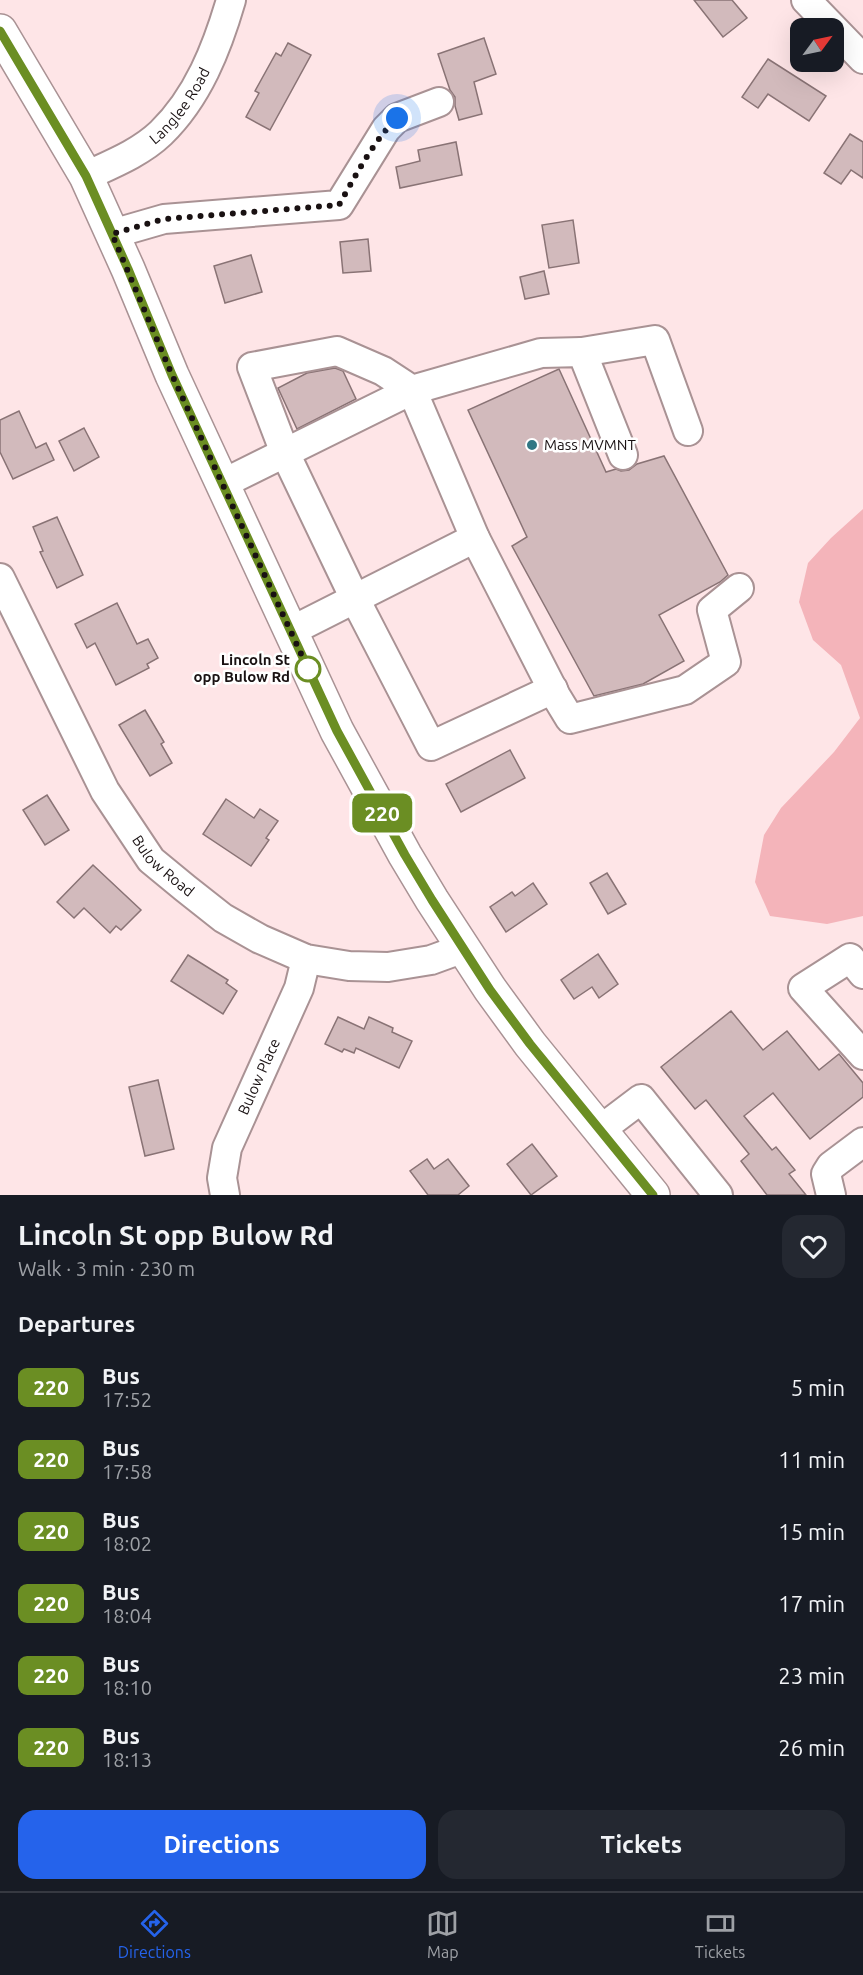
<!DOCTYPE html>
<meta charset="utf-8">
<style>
body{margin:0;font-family:Ubuntu,sans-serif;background:#242831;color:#f1f3f6;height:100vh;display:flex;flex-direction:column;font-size:22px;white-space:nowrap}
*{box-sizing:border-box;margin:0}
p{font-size:20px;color:#9ea1a6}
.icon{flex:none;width:33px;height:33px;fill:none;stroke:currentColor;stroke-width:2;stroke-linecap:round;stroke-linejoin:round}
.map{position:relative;height:1195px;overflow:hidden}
.drawer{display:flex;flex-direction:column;background:#171b24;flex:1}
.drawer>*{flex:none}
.badge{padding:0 12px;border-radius:9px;font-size:21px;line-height:39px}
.needle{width:39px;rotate:57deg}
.fabs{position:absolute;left:790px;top:18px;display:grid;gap:12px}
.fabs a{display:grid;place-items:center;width:54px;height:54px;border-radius:12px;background:#171b24;box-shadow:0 6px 24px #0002;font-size:30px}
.you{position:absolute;width:30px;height:30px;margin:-15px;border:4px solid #fff;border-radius:50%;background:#1a73e8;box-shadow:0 0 0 9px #1a73e833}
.map>.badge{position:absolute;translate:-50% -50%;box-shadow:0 0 0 3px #fff}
h2{padding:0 18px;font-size:22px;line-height:54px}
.round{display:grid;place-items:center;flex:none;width:63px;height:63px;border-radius:18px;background:#242831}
.summary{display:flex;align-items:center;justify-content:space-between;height:102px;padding:0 18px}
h1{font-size:28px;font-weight:600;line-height:45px}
.cta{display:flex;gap:12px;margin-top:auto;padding:12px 18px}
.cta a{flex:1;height:69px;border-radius:18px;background:#2563eb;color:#fff;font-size:24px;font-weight:600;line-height:69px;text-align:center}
.cta a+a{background:#242831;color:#f1f3f6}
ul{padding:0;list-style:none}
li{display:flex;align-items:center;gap:18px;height:72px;padding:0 18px}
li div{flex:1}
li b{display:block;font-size:22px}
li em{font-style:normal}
li .badge{min-width:66px;font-weight:700;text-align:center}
.tab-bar{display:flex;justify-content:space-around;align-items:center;height:84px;border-top:2px solid #363941;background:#171b24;font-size:16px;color:#9ea1a6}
.tab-bar a{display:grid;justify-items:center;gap:3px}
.tab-bar .selected{color:#2563eb}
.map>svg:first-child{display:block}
.green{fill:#f4b4ba}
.building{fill:#d2babc;stroke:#897375;stroke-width:1.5}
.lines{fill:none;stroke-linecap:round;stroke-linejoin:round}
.minor-casing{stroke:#a99294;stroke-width:32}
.major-casing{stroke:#a99294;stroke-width:36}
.minor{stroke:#fff;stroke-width:28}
.major{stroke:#fff;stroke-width:33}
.line-casing{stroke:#fff;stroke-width:14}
.line{stroke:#6b8e23;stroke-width:9}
.walk{stroke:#191112;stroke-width:6;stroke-dasharray:0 10.8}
.poi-dot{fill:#317784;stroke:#fff;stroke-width:2}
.stop-dot{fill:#fff;stroke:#6b8e23;stroke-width:3}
.labels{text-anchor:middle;stroke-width:5;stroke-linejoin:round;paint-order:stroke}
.street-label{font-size:15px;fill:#191112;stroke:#fff}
.poi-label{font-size:15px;fill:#191112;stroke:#fff;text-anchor:start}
.stop-label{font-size:15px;font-weight:bold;fill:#191112;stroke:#fff;text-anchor:end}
</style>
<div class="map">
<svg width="863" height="1195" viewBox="0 0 863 1195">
<rect width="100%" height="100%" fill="#fee5e7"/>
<!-- green -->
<path class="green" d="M 863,509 L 863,916 L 827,924 L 770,916 L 755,882 L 764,835 L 781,808 L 834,752 L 860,718 L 841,665 L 813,640 L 799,602 L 808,563 L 831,538 Z"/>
<!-- building -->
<g class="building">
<path d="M 694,0 L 732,0 L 747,18 L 723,37 Z"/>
<path d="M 484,38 L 496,74 L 474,82 L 482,114 L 459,120 L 455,106 L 455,97 L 450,90 L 438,54 Z"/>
<path d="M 288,43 L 311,55 L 270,130 L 246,117 L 259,93 L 255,91 L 276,53 L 281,56 Z"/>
<path d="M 768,59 L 826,96 L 809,121 L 768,94 L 758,108 L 742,97 Z"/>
<path d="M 850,134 L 863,142 L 863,178 L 851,170 L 841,184 L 824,173 Z"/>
<path d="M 456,142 L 462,175 L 400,188 L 396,167 L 420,161 L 418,150 Z"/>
<path d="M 573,220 L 579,263 L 549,268 L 542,225 Z"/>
<path d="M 368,239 L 371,271 L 343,273 L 340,242 Z"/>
<path d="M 251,255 L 262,292 L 225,303 L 214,266 Z"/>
<path d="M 544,271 L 549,294 L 525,299 L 520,277 Z"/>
<path d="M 335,368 L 343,371 L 356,399 L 297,429 L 278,388 L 307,373 Z"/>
<path d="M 559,369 L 606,472 L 616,469 L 621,471 L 629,470 L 637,464 L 664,456 L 728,575 L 720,582 L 659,615 L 684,661 L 643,684 L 594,696 L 512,546 L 527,537 L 468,410 Z"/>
<path d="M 19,411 L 36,448 L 46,443 L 54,460 L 13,479 L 0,452 L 0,420 Z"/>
<path d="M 84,428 L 99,457 L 74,471 L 59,441 Z"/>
<path d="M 57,517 L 83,575 L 57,588 L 40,552 L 43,551 L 33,527 Z"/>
<path d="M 117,603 L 137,644 L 148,639 L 158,658 L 147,664 L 149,668 L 116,685 L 95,643 L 87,648 L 75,624 Z"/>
<path d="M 145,710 L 164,742 L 161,744 L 172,763 L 150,776 L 119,725 Z"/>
<path d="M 510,750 L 525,778 L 461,812 L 446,784 Z"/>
<path d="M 47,795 L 69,830 L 45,845 L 23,810 Z"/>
<path d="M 226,799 L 254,818 L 260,809 L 278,821 L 266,838 L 269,840 L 251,866 L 203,834 Z"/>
<path d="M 93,865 L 141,910 L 121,930 L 116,926 L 110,933 L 84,908 L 74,918 L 57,902 Z"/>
<path d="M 607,873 L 626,904 L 608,914 L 590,883 Z"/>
<path d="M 533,883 L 547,904 L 506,932 L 490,907 L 512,892 L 515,896 Z"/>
<path d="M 598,954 L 618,984 L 599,998 L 592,987 L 574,999 L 561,980 Z"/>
<path d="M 188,955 L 228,980 L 226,983 L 237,991 L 223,1014 L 171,981 Z"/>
<path d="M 731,1011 L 763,1050 L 787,1031 L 819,1070 L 839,1054 L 863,1083 L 863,1097 L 810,1139 L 773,1093 L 744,1116 L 772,1150 L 776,1147 L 795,1170 L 789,1174 L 806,1195 L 767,1195 L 741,1161 L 749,1154 L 706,1100 L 695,1109 L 661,1067 Z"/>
<path d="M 338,1017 L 364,1029 L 369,1017 L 393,1028 L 392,1032 L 412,1041 L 399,1068 L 356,1048 L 354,1053 L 344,1049 L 342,1052 L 325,1044 Z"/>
<path d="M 158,1080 L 174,1149 L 145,1156 L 129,1087 Z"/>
<path d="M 532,1144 L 557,1176 L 531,1195 L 507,1164 Z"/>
<path d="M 427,1159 L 434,1169 L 448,1159 L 469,1186 L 458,1195 L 428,1195 L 410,1171 Z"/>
</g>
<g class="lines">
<defs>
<g id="minor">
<path d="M 806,0 L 863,59"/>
<path id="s1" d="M 86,176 C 112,164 140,153 161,133 C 198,97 217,48 231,0"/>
<path d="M 112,234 L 164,219 L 339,205 L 386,129 L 397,118 L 439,102"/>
<path d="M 582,352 L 655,340 L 688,431"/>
<path d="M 222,484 L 412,390 L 475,538 L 556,696 L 570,719 L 685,690 L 726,662 L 712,610 L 739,588"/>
<path id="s2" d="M 0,578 L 105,791 L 151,860 L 185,888 L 223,918 L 260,939 L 306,959 L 349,966 L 388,967 L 431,960 L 464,948"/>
<path d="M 291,631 L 475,538"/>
<path d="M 553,689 L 431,746 L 355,599 L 285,453 L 252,367 L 337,351 L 383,371 L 412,390 L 541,353 L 582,352 L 623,455"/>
<path d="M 863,974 L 850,958 L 803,988 L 863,1055"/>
<path d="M 600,1130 L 641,1099 L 718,1195"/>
<path id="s3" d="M 225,1195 L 222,1178 L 227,1148 L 299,988 L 306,959"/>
<path d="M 831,1195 L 826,1174 L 831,1166 L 863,1142"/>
</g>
<path id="major" d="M 0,31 L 86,176 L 128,269 L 172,375 L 337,731 L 405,855 L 432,900 L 490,989 L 530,1044 L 653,1195"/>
</defs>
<!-- minor casing -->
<use href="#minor" class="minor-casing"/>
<!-- major casing -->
<use href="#major" class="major-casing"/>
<!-- minor -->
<use href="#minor" class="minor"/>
<!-- major -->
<use href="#major" class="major"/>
</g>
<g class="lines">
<defs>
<path id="line" d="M 0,31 L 86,176 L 128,269 L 172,375 L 337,731 L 405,855 L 432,900 L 490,990 L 530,1044 L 653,1195"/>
</defs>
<!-- line casing -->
<use href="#line" class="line-casing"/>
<!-- line -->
<use href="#line" class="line"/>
<!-- walk -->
<path class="walk" d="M 308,669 L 309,671 L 172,375 L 112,234 L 164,219 L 339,205 C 356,175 372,143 397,118"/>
</g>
<!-- markers -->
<circle class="poi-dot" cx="532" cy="445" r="6"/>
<circle class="stop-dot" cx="308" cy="669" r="12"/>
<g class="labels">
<!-- street labels -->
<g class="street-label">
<text dy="5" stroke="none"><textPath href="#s1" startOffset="120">Langlee Road</textPath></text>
<text dy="5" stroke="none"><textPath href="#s2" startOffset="333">Bulow Road</textPath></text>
<text dy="5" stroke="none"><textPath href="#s3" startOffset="126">Bulow Place</textPath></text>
</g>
<!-- poi labels -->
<g class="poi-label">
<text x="544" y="450">Mass MVMNT</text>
</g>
<!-- stop labels -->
<g class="stop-label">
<text x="290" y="665">Lincoln St<tspan x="290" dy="17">opp Bulow Rd</tspan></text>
</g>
</g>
</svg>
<div class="fabs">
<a><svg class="needle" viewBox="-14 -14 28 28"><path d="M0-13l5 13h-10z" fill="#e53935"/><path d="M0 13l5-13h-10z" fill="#9ea1a6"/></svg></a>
</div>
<div class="you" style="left:397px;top:118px"></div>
<b class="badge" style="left:382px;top:813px;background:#6b8e23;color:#fff">220</b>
</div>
<section class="drawer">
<div class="summary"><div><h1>Lincoln St opp Bulow Rd</h1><p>Walk · 3 min · 230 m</p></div><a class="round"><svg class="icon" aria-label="heart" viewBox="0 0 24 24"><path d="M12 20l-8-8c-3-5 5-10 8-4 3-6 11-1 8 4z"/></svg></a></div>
<h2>Departures</h2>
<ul>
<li><span class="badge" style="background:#6b8e23;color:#fff">220</span><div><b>Bus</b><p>17:52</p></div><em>5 min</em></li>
<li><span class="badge" style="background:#6b8e23;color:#fff">220</span><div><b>Bus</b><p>17:58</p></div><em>11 min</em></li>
<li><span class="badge" style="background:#6b8e23;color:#fff">220</span><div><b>Bus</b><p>18:02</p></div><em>15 min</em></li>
<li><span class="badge" style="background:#6b8e23;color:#fff">220</span><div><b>Bus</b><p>18:04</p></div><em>17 min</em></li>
<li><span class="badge" style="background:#6b8e23;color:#fff">220</span><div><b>Bus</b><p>18:10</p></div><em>23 min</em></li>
<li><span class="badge" style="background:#6b8e23;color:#fff">220</span><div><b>Bus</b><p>18:13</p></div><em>26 min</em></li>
</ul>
<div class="cta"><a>Directions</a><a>Tickets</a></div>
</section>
<nav class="tab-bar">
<a class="selected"><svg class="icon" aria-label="directions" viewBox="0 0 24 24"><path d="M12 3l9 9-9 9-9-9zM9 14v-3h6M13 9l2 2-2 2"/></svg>Directions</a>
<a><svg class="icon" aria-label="map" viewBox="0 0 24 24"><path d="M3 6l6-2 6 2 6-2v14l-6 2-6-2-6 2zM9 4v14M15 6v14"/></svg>Map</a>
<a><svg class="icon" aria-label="tickets" viewBox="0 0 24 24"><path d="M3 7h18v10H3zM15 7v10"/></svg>Tickets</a>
</nav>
